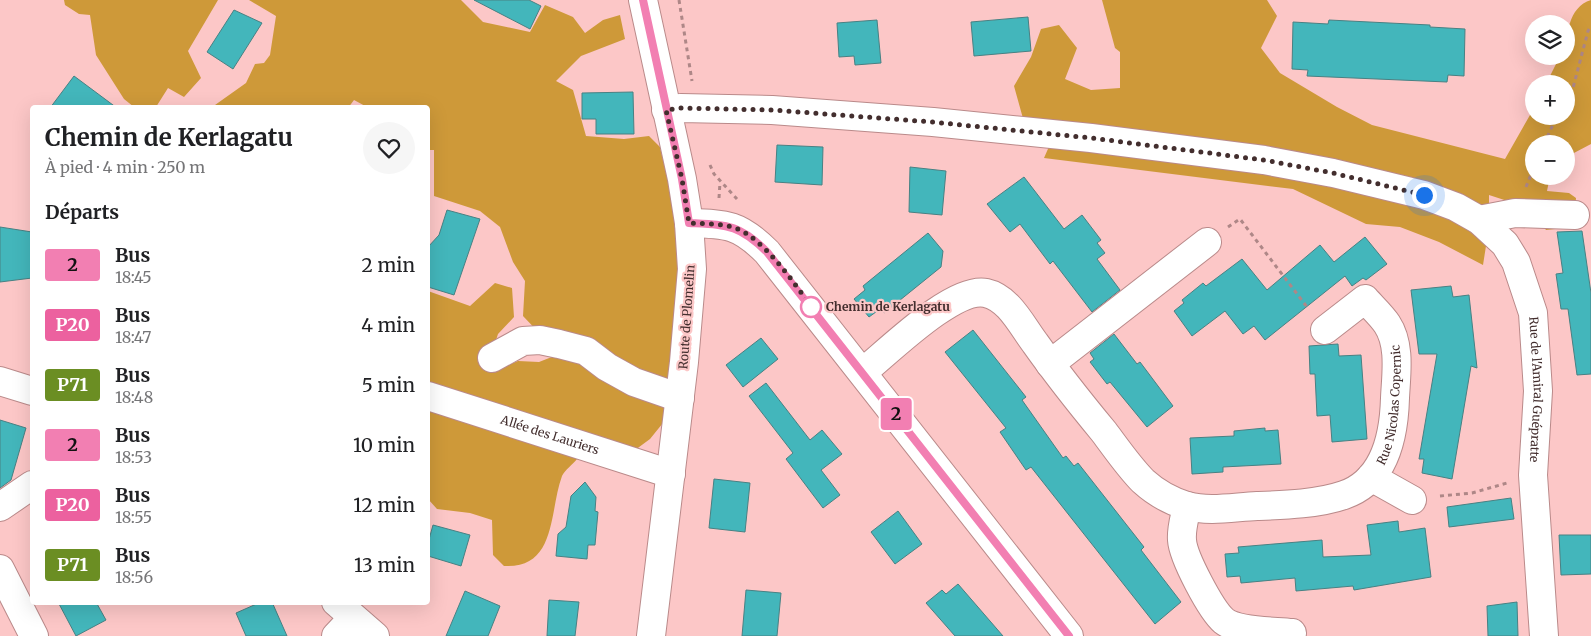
<!DOCTYPE html>
<html lang="fr">
<meta charset="utf-8">
<style>
body{margin:0;font-family:Merriweather,serif;background:#f6f6f6;color:#202124;height:100vh;display:flex;flex-direction:column;font-size:19px;white-space:nowrap}
*{box-sizing:border-box;margin:0}
p{font-size:16px;color:#757577}
.icon{flex:none;width:28px;height:28px;fill:none;stroke:currentColor;stroke-width:2;stroke-linecap:round;stroke-linejoin:round}
.map{position:relative;flex:1;overflow:hidden}
.details{position:absolute;left:30px;top:105px;width:400px;height:500px;display:flex;flex-direction:column;background:#fff;border-radius:5px;box-shadow:0 5px 20px #0002}
.details>*{flex:none}
.badge{padding:0 10px;border-radius:4px;font-size:18px;line-height:32px}
.fabs{position:absolute;left:1525px;top:15px;display:grid;gap:10px}
.fabs a{display:grid;place-items:center;width:50px;height:50px;border-radius:50%;background:#fff;box-shadow:0 5px 20px #0002;font-size:25px}
.you{position:absolute;width:25px;height:25px;margin:-12px;border:4px solid #fff;border-radius:50%;background:#1a73e8;box-shadow:0 0 0 8px #1a73e833}
.map>.badge{position:absolute;translate:-50% -50%;box-shadow:0 0 0 2px #fff}
h2{padding:0 15px;font-size:19px;line-height:45px}
.round{display:grid;place-items:center;flex:none;width:52px;height:52px;border-radius:26px;background:#f6f6f6}
.summary{display:flex;align-items:center;justify-content:space-between;height:85px;padding:0 15px}
h1{font-size:24px;font-weight:700;line-height:38px}
ul{padding:0;list-style:none}
li{display:flex;align-items:center;gap:15px;height:60px;padding:0 15px}
li div{flex:1}
li b{display:block;font-size:19px}
li em{font-style:normal}
li .badge{min-width:55px;font-weight:700;text-align:center}
.map>svg:first-child{display:block}
.forest{fill:#ce9939}
.building{fill:#43b6bb;stroke:#488183}
.lines{fill:none;stroke-linecap:round;stroke-linejoin:round}
.minor-casing{stroke:#ba8a8a;stroke-width:30}
.path{stroke:#ae8787;stroke-width:3;stroke-dasharray:4 4;stroke-linecap:butt}
.minor{stroke:#fff;stroke-width:28}
.line-casing{stroke:#fff;stroke-width:11}
.line{stroke:#f27fb2;stroke-width:8}
.walk{stroke:#432e2e;stroke-width:5;stroke-dasharray:0 9}
.stop-dot{fill:#fff;stroke:#f27fb2;stroke-width:2.5}
.labels{text-anchor:middle;stroke-width:4.5;stroke-linejoin:round;paint-order:stroke}
.stop-label{font-size:12px;font-weight:bold;fill:#432e2e;stroke:#fcc7c7;text-anchor:start}
.street-label{font-size:12px;fill:#432e2e;stroke:#fcc7c7}
</style>
<div class="map">
<svg width="1591" height="636" viewBox="0 0 1591 636">
<rect width="100%" height="100%" fill="#fcc7c7"/>
<!-- forest -->
<g class="forest">
<path d="M 64,0 L 218,0 L 188,51 L 201,78 L 184,97 L 168,88 L 156,107 L 134,107 L 124,99 L 96,55 L 90,15 L 79,14 L 65,5 Z"/>
<path d="M 249,0 L 461,0 L 483,22 L 530,32 L 545,5 L 573,17 L 585,33 L 603,20 L 620,15 L 625,39 L 581,56 L 556,81 L 573,90 L 586,136 L 624,139 L 649,136 L 660,147 L 675,211 L 678,288 L 671,413 L 650,439 L 631,453 L 601,465 L 577,459 C 573,464 565,470 562,476 C 549,511 557,569 504,566 L 493,555 L 492,520 L 470,513 L 437,509 L 428,499 L 428,291 L 470,306 L 495,283 L 512,288 L 514,317 L 498,334 L 486,370 L 494,371 L 518,361 L 539,362 L 567,351 L 543,337 L 523,316 L 525,281 L 513,262 L 500,227 L 480,211 L 434,196 L 434,150 L 428,150 L 428,108 L 367,107 L 354,100 L 348,108 L 219,108 L 215,105 L 246,83 L 255,64 L 264,63 L 270,55 L 276,16 Z"/>
<path d="M 1102,0 L 1267,0 L 1277,16 L 1261,48 L 1280,73 L 1337,107 L 1372,125 L 1505,159 L 1534,108 L 1534,116 L 1566,116 L 1566,84 L 1546,84 L 1560,56 L 1566,56 C 1566,36 1568,7 1591,0 L 1591,144 L 1572,154 L 1566,154 L 1566,144 L 1534,144 L 1534,176 L 1550,176 L 1547,191 L 1569,193 L 1576,198 L 1574,227 L 1546,230 L 1529,208 L 1489,195 L 1489,227 L 1483,265 L 1439,242 L 1400,227 L 1366,224 L 1293,189 L 1044,158 L 1058,126 L 1024,122 L 1014,86 L 1031,57 L 1041,29 L 1059,25 L 1077,48 L 1065,79 L 1091,90 L 1120,88 L 1120,52 L 1115,48 Z"/>
</g>
<!-- building -->
<g class="building">
<path d="M 474,0 L 529,0 L 541,6 L 530,29 Z"/>
<path d="M 234,10 L 262,23 L 233,69 L 207,52 Z"/>
<path d="M 1028,17 L 1031,51 L 974,56 L 971,22 Z"/>
<path d="M 877,20 L 881,63 L 855,65 L 854,56 L 839,57 L 837,23 Z"/>
<path d="M 1329,20 L 1430,25 L 1430,27 L 1465,29 L 1464,76 L 1448,75 L 1447,82 L 1307,76 L 1308,70 L 1292,69 L 1293,22 L 1328,24 Z"/>
<path d="M 74,76 L 117,108 L 50,108 Z"/>
<path d="M 633,92 L 634,134 L 596,134 L 596,119 L 582,119 L 582,93 Z"/>
<path d="M 777,145 L 823,147 L 822,185 L 775,182 Z"/>
<path d="M 910,167 L 946,171 L 942,215 L 909,212 Z"/>
<path d="M 1024,177 L 1064,229 L 1082,215 L 1101,240 L 1097,243 L 1105,253 L 1097,259 L 1120,290 L 1092,312 L 1053,261 L 1050,264 L 1020,224 L 1010,232 L 987,204 Z"/>
<path d="M 447,210 L 480,219 L 454,295 L 428,287 L 428,247 L 439,235 Z"/>
<path d="M 0,227 L 32,232 L 32,278 L 0,282 Z"/>
<path d="M 1582,231 L 1591,293 L 1591,374 L 1577,375 L 1568,309 L 1561,309 L 1556,274 L 1563,273 L 1557,232 Z"/>
<path d="M 928,233 L 943,251 L 941,267 L 884,313 L 880,309 L 869,317 L 854,299 L 865,290 L 863,286 Z"/>
<path d="M 1365,237 L 1387,264 L 1366,280 L 1363,278 L 1352,286 L 1345,276 L 1265,340 L 1254,326 L 1243,334 L 1225,311 L 1192,336 L 1174,311 L 1184,303 L 1182,300 L 1203,283 L 1206,286 L 1242,259 L 1267,290 L 1320,245 L 1334,262 Z"/>
<path d="M 1451,286 L 1453,297 L 1469,295 L 1477,368 L 1471,366 L 1452,479 L 1422,473 L 1424,459 L 1419,459 L 1437,354 L 1419,354 L 1411,290 Z"/>
<path d="M 973,330 L 1026,397 L 1022,400 L 1063,458 L 1066,456 L 1074,466 L 1078,463 L 1144,547 L 1141,550 L 1181,602 L 1155,624 L 1031,467 L 1026,470 L 1000,432 L 1006,428 L 945,352 Z"/>
<path d="M 1114,334 L 1137,364 L 1140,362 L 1173,406 L 1147,427 L 1110,382 L 1107,384 L 1090,362 L 1094,359 L 1090,353 Z"/>
<path d="M 761,338 L 778,359 L 743,387 L 726,365 Z"/>
<path d="M 1338,344 L 1339,356 L 1361,355 L 1367,439 L 1332,442 L 1330,415 L 1317,416 L 1315,374 L 1310,374 L 1309,346 Z"/>
<path d="M 766,383 L 810,440 L 822,430 L 842,454 L 821,470 L 840,495 L 823,508 L 786,459 L 793,453 L 749,396 Z"/>
<path d="M 0,420 L 26,428 L 11,480 L 0,488 Z"/>
<path d="M 1265,428 L 1265,431 L 1278,430 L 1281,464 L 1223,467 L 1223,472 L 1192,474 L 1190,438 L 1234,436 L 1234,431 Z"/>
<path d="M 714,479 L 750,483 L 745,532 L 709,528 Z"/>
<path d="M 585,482 L 596,497 L 595,511 L 598,512 L 595,545 L 588,545 L 587,559 L 556,556 L 558,534 L 566,527 L 571,496 Z"/>
<path d="M 1511,498 L 1514,519 L 1449,527 L 1447,507 Z"/>
<path d="M 898,511 L 922,544 L 895,564 L 871,532 Z"/>
<path d="M 1398,521 L 1399,532 L 1425,528 L 1431,577 L 1354,590 L 1353,586 L 1296,591 L 1295,578 L 1241,583 L 1240,576 L 1227,577 L 1225,554 L 1239,553 L 1238,547 L 1322,540 L 1323,557 L 1371,555 L 1367,525 Z"/>
<path d="M 433,525 L 470,535 L 461,566 L 428,556 L 428,543 Z"/>
<path d="M 1559,535 L 1591,535 L 1591,574 L 1561,575 Z"/>
<path d="M 958,584 L 1003,636 L 955,636 L 926,603 L 942,590 L 946,594 Z"/>
<path d="M 746,590 L 781,593 L 777,636 L 742,636 Z"/>
<path d="M 465,591 L 500,606 L 488,636 L 446,636 Z"/>
<path d="M 549,600 L 579,602 L 575,636 L 547,636 Z"/>
<path d="M 58,602 L 96,602 L 106,620 L 76,636 Z"/>
<path d="M 261,602 L 272,602 L 287,636 L 246,636 L 236,613 Z"/>
<path d="M 1517,602 L 1518,636 L 1488,636 L 1487,606 Z"/>
</g>
<g class="lines">
<defs>
<g id="minor">
<path d="M 643,0 L 682,179 L 689,223 L 692,269 L 684,362 L 651,636"/>
<path id="s1" d="M 666,110 L 681,108 L 772,110 L 933,122 L 1091,138 L 1264,160 L 1333,173 L 1424,195 L 1456,207 L 1479,220 L 1505,244 L 1516,262 L 1533,313 L 1538,391 L 1533,475 L 1544,636"/>
<path d="M 1479,220 L 1515,213 L 1575,215"/>
<path d="M 689,223 C 727,224 739,224 767,252 L 1069,636"/>
<path d="M 492,358 L 523,341 L 540,340 L 559,344 L 586,351 L 607,367 L 634,382 L 680,398"/>
<path d="M 1050,364 L 1207,242"/>
<path id="s2" d="M 863,372 C 889,351 954,286 986,293 C 1009,298 1022,326 1035,343 C 1057,374 1080,403 1104,432 C 1116,448 1129,467 1143,481 C 1155,492 1171,501 1187,506 C 1209,512 1234,507 1257,506 C 1285,505 1318,504 1344,495 C 1385,481 1394,436 1395,398 C 1396,375 1401,345 1387,324 C 1381,315 1372,307 1365,299 L 1325,330"/>
<path d="M 0,381 L 32,391"/>
<path id="s3" d="M 428,396 L 671,474"/>
<path d="M 1371,477 L 1412,500"/>
<path d="M 1187,506 C 1185,517 1181,528 1182,540 C 1183,557 1211,610 1224,621 C 1238,632 1274,631 1292,633"/>
<path d="M 0,507 L 32,485"/>
<path d="M 0,569 L 34,636"/>
<path d="M 336,602 L 375,636"/>
<path d="M 336,636 L 353,618"/>
</g>
</defs>
<!-- minor casing -->
<use href="#minor" class="minor-casing"/>
<!-- path -->
<g class="path">
<path d="M 679,0 L 692,81"/>
<path d="M 1566,101 L 1573,88 L 1588,31 L 1591,26"/>
<path d="M 1544,144 L 1557,116"/>
<path d="M 710,165 L 714,174 L 737,199"/>
<path d="M 1526,187 L 1534,167"/>
<path d="M 719,198 L 720,182"/>
<path d="M 1228,227 L 1240,219 L 1307,307"/>
<path d="M 1440,496 L 1472,493 L 1507,483"/>
</g>
<!-- minor -->
<use href="#minor" class="minor"/>
</g>
<g class="lines">
<defs>
<path id="line" d="M 643,0 L 682,179 L 689,223 C 727,225 739,224 767,252 L 1069,636"/>
</defs>
<!-- line casing -->
<use href="#line" class="line-casing"/>
<!-- line -->
<use href="#line" class="line"/>
<!-- walk -->
<path class="walk" d="M 811,307 C 795,283 762,237 735,228 C 720,223 704,224 689,223 L 682,179 L 666,110 L 681,108 L 772,110 L 932,122 L 1091,138 L 1264,160 L 1333,173 L 1424,195"/>
</g>
<!-- markers -->
<circle class="stop-dot" cx="811" cy="307" r="10"/>
<g class="labels">
<!-- stop labels -->
<g class="stop-label">
<text x="826" y="311">Chemin de Kerlagatu</text>
</g>
<!-- street labels -->
<g class="street-label">
<text transform="translate(687 317) rotate(-86)" y="4">Route de Plomelin</text>
<text dy="4" stroke="none"><textPath href="#s1" startOffset="1012">Rue de l'Amiral Guépratte</textPath></text>
<text dy="4" stroke="none"><textPath href="#s2" startOffset="715">Rue Nicolas Copernic</textPath></text>
<text dy="4" stroke="none"><textPath href="#s3" startOffset="128">Allée des Lauriers</textPath></text>
</g>
</g>
</svg>
<div class="fabs">
<a><svg class="icon" aria-label="layers" viewBox="0 0 24 24"><path d="M12 4l9 5-9 5-9-5zM3 14l9 5 9-5"/></svg></a>
<a>+</a>
<a>−</a>
</div>
<div class="you" style="left:1424px;top:195px"></div>
<b class="badge" style="left:896px;top:414px;background:#f27fb2;color:#111">2</b>
<section class="details">
<div class="summary"><div><h1>Chemin de Kerlagatu</h1><p>À pied · 4 min · 250 m</p></div><a class="round"><svg class="icon" aria-label="heart" viewBox="0 0 24 24"><path d="M12 20l-8-8c-3-5 5-10 8-4 3-6 11-1 8 4z"/></svg></a></div>
<h2>Départs</h2>
<ul>
<li><span class="badge" style="background:#f27fb2;color:#111">2</span><div><b>Bus</b><p>18:45</p></div><em>2 min</em></li>
<li><span class="badge" style="background:#ec619f;color:#fff">P20</span><div><b>Bus</b><p>18:47</p></div><em>4 min</em></li>
<li><span class="badge" style="background:#6b8e23;color:#fff">P71</span><div><b>Bus</b><p>18:48</p></div><em>5 min</em></li>
<li><span class="badge" style="background:#f27fb2;color:#111">2</span><div><b>Bus</b><p>18:53</p></div><em>10 min</em></li>
<li><span class="badge" style="background:#ec619f;color:#fff">P20</span><div><b>Bus</b><p>18:55</p></div><em>12 min</em></li>
<li><span class="badge" style="background:#6b8e23;color:#fff">P71</span><div><b>Bus</b><p>18:56</p></div><em>13 min</em></li>
</ul>
</section>
</div>
